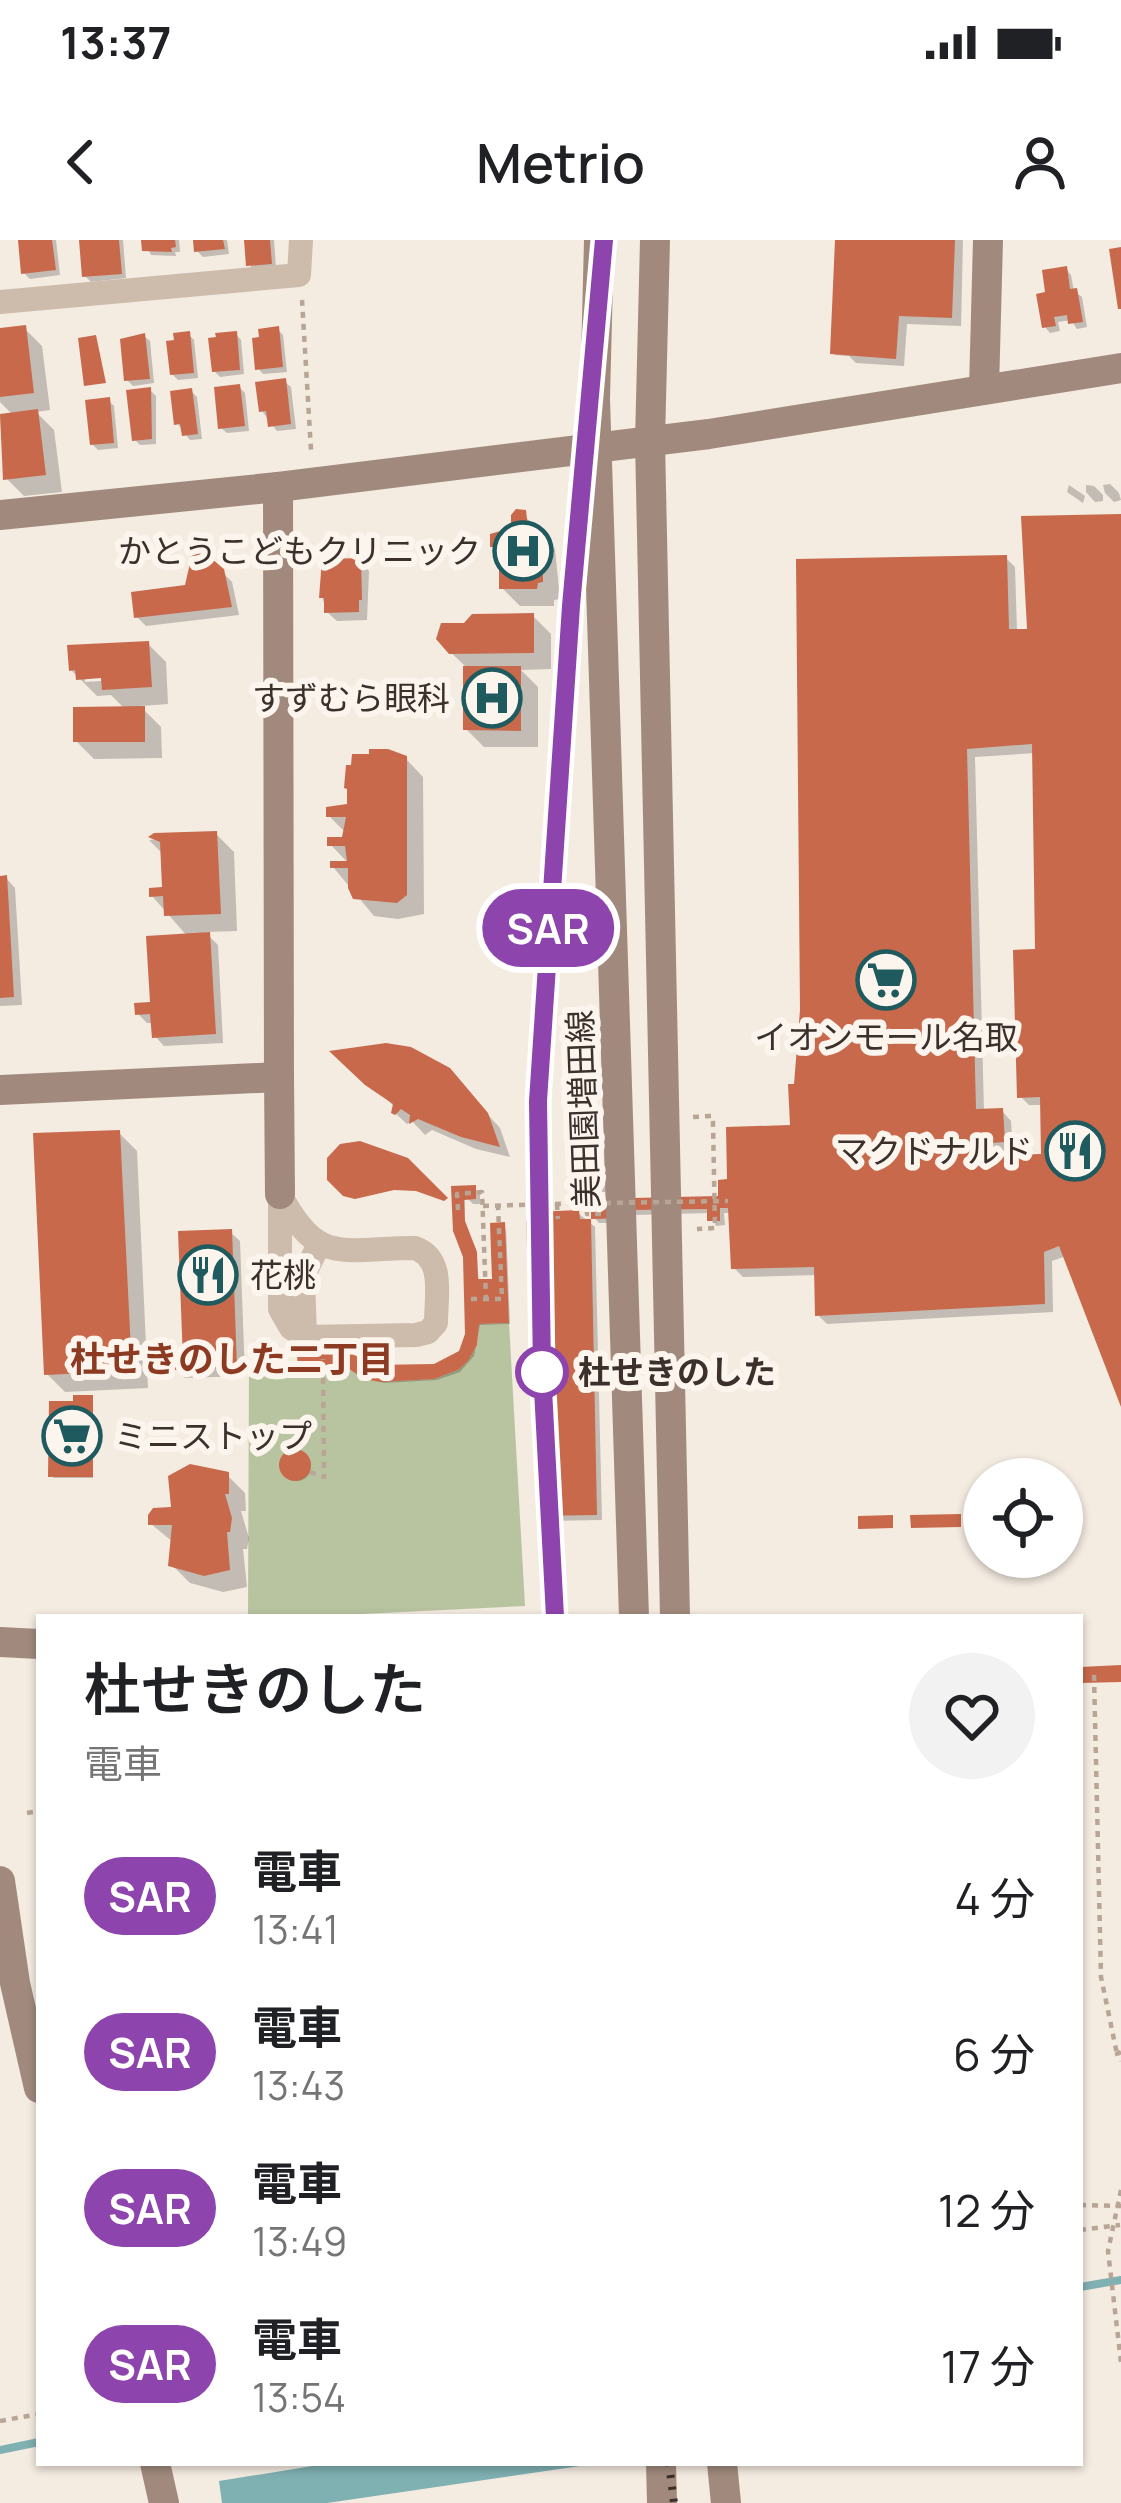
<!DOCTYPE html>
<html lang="ja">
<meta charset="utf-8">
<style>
body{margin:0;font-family:Manrope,"Noto Sans JP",sans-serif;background:#f2f2f2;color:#202124;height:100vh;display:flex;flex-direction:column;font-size:45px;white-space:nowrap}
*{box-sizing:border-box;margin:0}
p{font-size:39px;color:#757577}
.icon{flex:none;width:66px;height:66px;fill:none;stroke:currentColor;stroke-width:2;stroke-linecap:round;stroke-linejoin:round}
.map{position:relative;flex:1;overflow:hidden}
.side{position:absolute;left:36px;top:1374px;width:1047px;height:852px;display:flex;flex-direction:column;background:#fff;border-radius:0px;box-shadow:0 3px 9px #0004}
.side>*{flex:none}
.badge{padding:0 24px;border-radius:39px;font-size:42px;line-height:78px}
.fabs{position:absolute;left:963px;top:1218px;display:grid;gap:24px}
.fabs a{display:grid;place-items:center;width:120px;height:120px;border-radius:50%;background:#fff;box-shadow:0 3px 9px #0004;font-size:60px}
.map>.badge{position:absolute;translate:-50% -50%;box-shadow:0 0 0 6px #fff}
.round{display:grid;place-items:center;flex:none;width:126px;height:126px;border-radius:63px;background:#f2f2f2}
.summary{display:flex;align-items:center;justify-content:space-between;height:204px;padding:0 48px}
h1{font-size:57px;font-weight:600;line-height:90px}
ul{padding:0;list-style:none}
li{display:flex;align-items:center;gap:36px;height:156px;padding:0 48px}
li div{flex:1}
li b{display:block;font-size:45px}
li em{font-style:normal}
li .badge{min-width:132px;font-weight:700;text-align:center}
.status{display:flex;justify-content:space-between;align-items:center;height:84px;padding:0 60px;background:#fff;direction:ltr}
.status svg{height:33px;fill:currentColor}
header{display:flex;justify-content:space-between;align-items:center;height:156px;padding:0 48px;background:#fff;font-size:54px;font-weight:600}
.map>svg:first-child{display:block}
.green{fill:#b8c4a0}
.water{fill:#7fb0b2}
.shadow{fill:#0003;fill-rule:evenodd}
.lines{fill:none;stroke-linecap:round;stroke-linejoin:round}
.stream{stroke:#7fb0b2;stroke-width:8}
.building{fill:#c8694b;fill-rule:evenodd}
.path{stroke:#b9a596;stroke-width:4.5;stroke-dasharray:6 6;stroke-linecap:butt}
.street{stroke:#cdbbac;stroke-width:24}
.secondary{stroke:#a18a7d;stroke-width:30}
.rail{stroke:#3b302b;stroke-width:8;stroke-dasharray:3 9;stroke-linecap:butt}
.path-bridge{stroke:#b9a596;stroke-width:4.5;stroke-dasharray:6 6;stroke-linecap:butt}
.line-casing{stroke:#fff;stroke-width:27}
.line{stroke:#8e44ad;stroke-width:18}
.stop-dot{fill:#fff;stroke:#8e44ad;stroke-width:6}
.labels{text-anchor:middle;stroke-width:12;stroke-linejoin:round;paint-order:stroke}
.poi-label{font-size:33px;fill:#3b302b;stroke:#fbf5ee;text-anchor:end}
.street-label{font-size:33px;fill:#3b302b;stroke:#fbf5ee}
.stop-label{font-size:33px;font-weight:bold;fill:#3b302b;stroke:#fbf5ee;text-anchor:start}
.neighbourhood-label{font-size:36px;font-weight:bold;fill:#8c3b22;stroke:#fbf5ee}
</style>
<div class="status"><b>13:37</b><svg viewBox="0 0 49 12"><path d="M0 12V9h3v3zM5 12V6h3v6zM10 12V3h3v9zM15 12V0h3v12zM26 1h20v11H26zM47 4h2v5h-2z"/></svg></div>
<header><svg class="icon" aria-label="back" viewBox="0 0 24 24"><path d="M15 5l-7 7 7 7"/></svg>Metrio<svg class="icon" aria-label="person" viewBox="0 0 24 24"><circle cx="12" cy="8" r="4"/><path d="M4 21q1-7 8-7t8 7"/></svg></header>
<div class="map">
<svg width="1121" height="2263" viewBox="0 0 1121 2263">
<rect width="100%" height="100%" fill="#f4ebe1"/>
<!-- green -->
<path class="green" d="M 509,1083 L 525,1366 L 321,1376 L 248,1375 L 249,1123 L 343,1125 L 364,1139 L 381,1142 L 434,1139 L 458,1130 L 468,1121 L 477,1105 L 479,1084 Z"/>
<!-- water -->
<path class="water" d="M 331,2223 L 580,2223 L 580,2226 L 327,2263 L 222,2263 L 219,2241 Z"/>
<!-- shadow -->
<g class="shadow">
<path d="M 21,0 L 56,0 L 60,35 L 30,39 L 24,33 Z"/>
<path d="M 82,0 L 123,0 L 126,38 L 91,42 L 85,36 Z"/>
<path d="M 144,0 L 179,0 L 180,12 L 175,12 L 176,16 L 151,15 Z"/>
<path d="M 196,0 L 227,0 L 229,14 L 203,17 L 197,11 Z"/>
<path d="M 247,0 L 274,0 L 276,28 L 254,30 L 249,24 Z"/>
<path d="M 838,0 L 963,0 L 961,86 L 907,84 L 904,126 L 856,123 L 849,116 L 835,115 Z"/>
<path d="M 1066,29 L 1071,35 L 1074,51 L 1082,57 L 1087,87 L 1077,89 L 1071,80 L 1058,82 L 1060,91 L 1050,93 L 1045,87 L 1048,55 Z"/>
<path d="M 24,88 L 42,106 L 50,170 L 36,172 L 54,190 L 62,252 L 24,256 L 6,238 L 0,177 L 13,175 L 0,162 L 0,91 Z"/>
<path d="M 278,90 L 283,95 L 287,132 L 263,134 L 258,128 Z"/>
<path d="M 188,94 L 194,100 L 198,138 L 178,140 L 172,134 Z"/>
<path d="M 236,94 L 241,100 L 244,134 L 220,137 L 214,131 Z"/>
<path d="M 144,96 L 150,101 L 154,143 L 133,146 L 127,140 Z"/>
<path d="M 285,142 L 291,147 L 296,189 L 277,191 L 262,171 Z"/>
<path d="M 239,147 L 245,153 L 249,191 L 227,193 L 221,188 Z"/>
<path d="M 150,150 L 156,156 L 156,204 L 140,205 L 135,200 Z"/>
<path d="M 191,151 L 197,157 L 202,199 L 190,200 L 177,183 Z"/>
<path d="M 108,160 L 114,166 L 118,208 L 98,210 L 92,204 Z"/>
<path d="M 1110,244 L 1119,253 L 1121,260 L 1114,262 L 1105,253 L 1103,245 Z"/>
<path d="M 1069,245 L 1085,256 L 1083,263 L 1067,252 Z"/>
<path d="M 1086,245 L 1094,246 L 1103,255 L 1103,261 L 1095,262 L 1086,252 Z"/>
<path d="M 521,272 L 555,309 L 560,359 L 554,360 L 554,366 L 520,366 L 502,348 L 502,315 L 493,306 L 514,291 Z"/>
<path d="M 1121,277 L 1121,1159 L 1066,1016 L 1052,1021 L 1053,1072 L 827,1084 L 818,1075 L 817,1035 L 743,1037 L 734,1028 L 732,973 L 724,973 L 725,985 L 716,986 L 710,973 L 633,975 L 634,983 L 599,983 L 594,977 L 594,962 L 721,959 L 726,942 L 793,888 L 797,847 L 1006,318 L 1015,327 L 1017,392 L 1030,392 ZM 1035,513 L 1038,712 L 1020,856 L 1029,865 L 1043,865 L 1044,917 L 986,919 L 986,912 L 1013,911 L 1011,881 L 1002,871 L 984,872 L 975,517 Z"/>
<path d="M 360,321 L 369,331 L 367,380 L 337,381 L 327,372 L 322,357 Z"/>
<path d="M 222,332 L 232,342 L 239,375 L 146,386 L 137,377 Z"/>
<path d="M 533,376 L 551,394 L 551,429 L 521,430 L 538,447 L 538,507 L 484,507 L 466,489 L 466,427 L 442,404 Z"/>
<path d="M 148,404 L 166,422 L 168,464 L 140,466 L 161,487 L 162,518 L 94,519 L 76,501 L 125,469 L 111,455 L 97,456 L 71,430 ZM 116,434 L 116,440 L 85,442 L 85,436 Z"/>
<path d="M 405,518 L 423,537 L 424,674 L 398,679 L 374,676 L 333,627 L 350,625 L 330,604 L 344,600 L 346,593 L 329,576 L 350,566 Z"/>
<path d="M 216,594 L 234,612 L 237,691 L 205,692 L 218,705 L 223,803 L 164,806 L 155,796 L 154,783 L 147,783 L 138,774 L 153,765 L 188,697 L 152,656 L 165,650 L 163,614 L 149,600 Z"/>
<path d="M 6,638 L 15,648 L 22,765 L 0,766 L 0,639 Z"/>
<path d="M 335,813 L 448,831 L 500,888 L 510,917 L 476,909 L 432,890 L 425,895 L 412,881 L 407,884 L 395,873 L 395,867 Z"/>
<path d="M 119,893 L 137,911 L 148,1148 L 65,1152 L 47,1134 Z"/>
<path d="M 594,939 L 601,939 L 608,952 L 600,952 Z"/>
<path d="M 474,948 L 480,954 L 480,964 L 473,964 L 465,956 L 465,986 L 476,1009 L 479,1042 L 495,1042 L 506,987 L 510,1084 L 480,1085 L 474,1116 L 460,1132 L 437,1140 L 385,1143 L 369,1140 L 348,1126 L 303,1128 L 300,1118 L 375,1128 L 435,1127 L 453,1121 L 465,1105 L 466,1016 L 454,949 Z"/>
<path d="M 578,973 L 595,987 L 602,1280 L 546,1281 L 540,1275 Z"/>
<path d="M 230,992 L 240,1001 L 245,1136 L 185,1138 L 176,1129 L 186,1123 Z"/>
<path d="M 92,1158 L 93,1238 L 53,1238 L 76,1164 Z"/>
<circle cx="297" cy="1227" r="14"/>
<path d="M 227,1235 L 245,1253 L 246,1271 L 241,1271 L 249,1298 L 247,1309 L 243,1309 L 247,1347 L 223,1352 L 190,1343 L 171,1324 L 173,1302 L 151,1284 Z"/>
</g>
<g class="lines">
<!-- stream -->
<g class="stream">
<path d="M 1080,2047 L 1121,2040"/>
<path d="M 0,2210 L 39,2202"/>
</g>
</g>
<!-- building -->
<g class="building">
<path d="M 18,0 L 52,0 L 56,30 L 21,34 Z"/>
<path d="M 79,0 L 119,0 L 122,34 L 82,37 Z"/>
<path d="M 141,0 L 175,0 L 176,7 L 171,8 L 172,12 L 142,11 Z"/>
<path d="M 193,0 L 223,0 L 225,9 L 194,12 Z"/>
<path d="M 244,0 L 270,0 L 272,24 L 246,26 Z"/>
<path d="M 835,0 L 955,0 L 952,78 L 899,76 L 896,119 L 830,114 Z"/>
<path d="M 1121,7 L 1121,69 L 1118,69 L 1109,9 Z"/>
<path d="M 1067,26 L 1070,49 L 1077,48 L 1083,82 L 1068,84 L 1067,75 L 1054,77 L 1056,86 L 1042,88 L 1036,54 L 1045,52 L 1042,30 Z"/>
<path d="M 26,85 L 34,153 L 0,157 L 0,88 Z"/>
<path d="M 279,86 L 283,127 L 255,130 L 252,98 L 259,97 L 258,89 Z"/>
<path d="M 190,91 L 194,133 L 170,135 L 166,101 L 174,100 L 173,93 Z"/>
<path d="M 237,91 L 240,130 L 212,132 L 208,98 L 216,97 L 215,93 Z"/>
<path d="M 145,93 L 150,139 L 124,141 L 120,99 Z"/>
<path d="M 96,95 L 106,143 L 84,146 L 78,98 Z"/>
<path d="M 286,138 L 291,184 L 268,187 L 266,171 L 259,172 L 255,142 Z"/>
<path d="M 240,144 L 245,186 L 218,189 L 214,147 Z"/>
<path d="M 151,147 L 152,199 L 132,201 L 126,150 Z"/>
<path d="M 192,148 L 198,194 L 182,196 L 180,184 L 174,185 L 170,151 Z"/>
<path d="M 110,157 L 114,203 L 90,205 L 85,160 Z"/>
<path d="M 38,169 L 46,235 L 3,240 L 0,174 Z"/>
<path d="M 516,269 L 526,270 L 528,288 L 539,288 L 539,303 L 543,303 L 543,342 L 538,343 L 537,349 L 499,349 L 499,314 L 504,314 L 504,307 L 490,307 L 490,294 L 511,288 L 511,275 Z"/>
<path d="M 1121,274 L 1121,1167 L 1059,1006 L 1044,1012 L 1045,1064 L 815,1076 L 814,1027 L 731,1029 L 728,968 L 720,968 L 720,981 L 707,981 L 707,969 L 629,970 L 630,978 L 591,979 L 591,959 L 718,956 L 718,940 L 727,939 L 726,887 L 790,885 L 788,844 L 794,844 L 800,770 L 796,319 L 1007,315 L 1009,389 L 1027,389 L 1021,276 ZM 1032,504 L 1035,709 L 1013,710 L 1017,858 L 1040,857 L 1041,914 L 979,916 L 978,904 L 1005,902 L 1003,868 L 976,869 L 967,509 Z"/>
<path d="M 193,310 L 206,314 L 224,329 L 232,367 L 134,378 L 131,352 L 185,345 Z"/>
<path d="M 361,318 L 362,360 L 359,360 L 359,372 L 324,373 L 324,358 L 319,358 L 322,319 Z"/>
<path d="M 534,373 L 534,413 L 449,414 L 436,399 L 441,383 L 464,383 L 472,374 Z"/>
<path d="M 149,401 L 152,447 L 102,450 L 101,438 L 76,440 L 75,430 L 69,431 L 67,405 Z"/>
<path d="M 463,426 L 521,426 L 521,491 L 463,490 Z"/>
<path d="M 145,466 L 145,502 L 73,502 L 73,467 Z"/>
<path d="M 369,509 L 388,509 L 407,516 L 407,655 L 397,663 L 353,659 L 348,648 L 348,628 L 330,628 L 330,621 L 347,621 L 345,606 L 327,606 L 327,597 L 342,597 L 346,577 L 326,577 L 326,567 L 347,564 L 347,549 L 344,548 L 346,525 L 351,525 L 352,514 L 369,514 Z"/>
<path d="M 217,591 L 221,674 L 164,676 L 163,656 L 149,657 L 149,648 L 162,647 L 160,602 L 148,597 L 154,593 Z"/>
<path d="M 7,635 L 14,757 L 0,758 L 0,636 Z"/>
<path d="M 210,692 L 216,794 L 152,798 L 150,774 L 135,775 L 134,763 L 150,762 L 146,696 Z"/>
<path d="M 386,803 L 411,807 L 450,828 L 488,873 L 500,907 L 461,897 L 418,879 L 409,884 L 410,875 L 401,869 L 395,875 L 391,873 L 393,864 L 365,845 L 329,811 Z"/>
<path d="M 120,890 L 132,1131 L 44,1135 L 33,893 Z"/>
<path d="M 360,901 L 408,918 L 448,958 L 444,961 L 416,951 L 394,950 L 355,959 L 343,956 L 327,940 L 327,918 L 340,904 Z"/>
<path d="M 476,945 L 476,959 L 464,960 L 465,981 L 477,1012 L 478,1039 L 492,1039 L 490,983 L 505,982 L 509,1083 L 479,1084 L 477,1105 L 468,1121 L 458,1130 L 434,1139 L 381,1142 L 364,1139 L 343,1125 L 298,1127 L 297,1115 L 350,1113 L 375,1125 L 434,1124 L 459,1111 L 465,1094 L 463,1017 L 453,991 L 451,946 Z"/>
<path d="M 579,970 L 580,979 L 591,979 L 597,1275 L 537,1276 L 526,981 L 535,980 L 535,972 Z"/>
<path d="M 232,989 L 237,1128 L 173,1130 L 172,1121 L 183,1120 L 178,991 Z"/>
<path d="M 73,1155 L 93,1155 L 93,1237 L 48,1237 L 49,1161 L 73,1161 Z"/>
<circle cx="295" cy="1225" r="16"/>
<path d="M 190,1224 L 229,1232 L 229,1254 L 225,1254 L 232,1278 L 230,1292 L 227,1292 L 230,1330 L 204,1336 L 168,1326 L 172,1285 L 148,1285 L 148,1275 L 153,1268 L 171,1267 L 168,1236 Z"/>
<path d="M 961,1274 L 961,1287 L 911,1288 L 910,1275 Z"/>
<path d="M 893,1275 L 893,1288 L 858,1289 L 858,1276 Z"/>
<path d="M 1121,1425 L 1121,1442 L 1080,1443 L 1080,1427 Z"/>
</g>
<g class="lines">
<!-- path -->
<g class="path">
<path d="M 302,60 L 311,210"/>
<path d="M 693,877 L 712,876 L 713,882 L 715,988 L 697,989"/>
<path d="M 616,941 L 616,974 L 587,974 L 586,942 Z"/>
<path d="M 557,964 L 558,979"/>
<path d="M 483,966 L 585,963"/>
<path d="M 458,970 L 457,954 L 482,952 L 486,1059"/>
<path d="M 471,1059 L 502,1059 L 498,966"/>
<path d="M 310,1232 L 324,1237 L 323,1119"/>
<path d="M 1094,1435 L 1101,1737 L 1117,1814"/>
<path d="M 27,1573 L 39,1571"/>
<path d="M 1121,1812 L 1117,1814 L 1121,1821"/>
<path d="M 1121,1950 L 1108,2011 L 1121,2122"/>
<path d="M 1080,1965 L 1121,1966"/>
<path d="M 1080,1990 L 1120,1985"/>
<path d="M 0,2181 L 39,2174"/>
</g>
<!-- street -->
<g class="street">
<path d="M 0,62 L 299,35 L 301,0"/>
<path d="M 280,954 C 318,1027 342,1008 415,1008 C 445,1019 436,1055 436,1083 L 428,1092 L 416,1095 L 305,1097 L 291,1088 L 280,1069 Z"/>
<path d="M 305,1097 L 303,1037 L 319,1004"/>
</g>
<!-- secondary -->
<g class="secondary">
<path d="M 599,0 L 595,159 L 634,1377"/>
<path d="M 655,0 L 650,201 L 675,1377"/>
<path d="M 984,149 L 988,0"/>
<path d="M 0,275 L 278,247 L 709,194 L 1121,128"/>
<path d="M 279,837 L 280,954"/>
<path d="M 0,850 L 279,837 L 278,247"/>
<path d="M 0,1402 L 39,1404"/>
<path d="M 0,1641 L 15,1743 L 39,1848"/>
<path d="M 155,2223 L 164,2263"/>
<path d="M 661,2223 L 662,2263"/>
<path d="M 722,2223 L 726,2263"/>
</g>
<!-- rail -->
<g class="rail">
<path d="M 555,1377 C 545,1287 543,1195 541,1105 C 531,736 571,368 604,0"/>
<path d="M 669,2223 L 674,2263"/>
</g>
<!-- path-bridge -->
<path class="path-bridge" d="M 605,963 L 728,961"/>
</g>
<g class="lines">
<defs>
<path id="line" d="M 555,1377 L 542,1130 L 538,861 L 571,366 L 604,0"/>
</defs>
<!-- line casing -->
<use href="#line" class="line-casing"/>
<!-- line -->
<use href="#line" class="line"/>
</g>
<!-- icons -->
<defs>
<symbol id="hospital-ring" viewBox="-11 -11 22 22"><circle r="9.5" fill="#fbf5ee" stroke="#1f5a5e" stroke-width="1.5"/><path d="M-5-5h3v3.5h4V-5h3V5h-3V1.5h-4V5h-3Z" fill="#1f5a5e"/></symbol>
<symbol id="supermarket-ring" viewBox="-11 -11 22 22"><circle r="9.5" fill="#fbf5ee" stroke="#1f5a5e" stroke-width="1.5"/><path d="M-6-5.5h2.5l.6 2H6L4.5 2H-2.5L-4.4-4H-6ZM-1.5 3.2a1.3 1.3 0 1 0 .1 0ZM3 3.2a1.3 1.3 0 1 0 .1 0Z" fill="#1f5a5e"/></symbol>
<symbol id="restaurant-ring" viewBox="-11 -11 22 22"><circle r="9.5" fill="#fbf5ee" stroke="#1f5a5e" stroke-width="1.5"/><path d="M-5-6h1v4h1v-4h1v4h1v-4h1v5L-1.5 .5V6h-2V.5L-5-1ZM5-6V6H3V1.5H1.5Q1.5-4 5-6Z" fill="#1f5a5e"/></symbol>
</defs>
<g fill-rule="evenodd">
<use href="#hospital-ring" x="490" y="278" width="66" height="66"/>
<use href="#hospital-ring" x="459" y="425" width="66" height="66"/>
<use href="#supermarket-ring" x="853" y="707" width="66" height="66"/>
<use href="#restaurant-ring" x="1042" y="878" width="66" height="66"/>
<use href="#restaurant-ring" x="175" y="1002" width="66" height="66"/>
<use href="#supermarket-ring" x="39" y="1163" width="66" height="66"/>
</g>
<!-- markers -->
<circle class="stop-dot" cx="542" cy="1132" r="24"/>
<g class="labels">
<!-- poi labels -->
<g class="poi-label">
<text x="481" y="323">かとうこどもクリニック</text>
<text x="450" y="470">すずむら眼科</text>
<text x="886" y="809" text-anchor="middle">イオンモール名取</text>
<text x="1033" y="923">マクドナルド</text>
<text x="250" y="1047" text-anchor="start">花桃</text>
<text x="114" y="1208" text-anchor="start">ミニストップ</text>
</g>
<!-- street labels -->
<g class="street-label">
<text transform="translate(583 869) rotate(-92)" y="12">美田園増田線</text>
</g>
<!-- stop labels -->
<g class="stop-label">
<text x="578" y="1144">杜せきのした</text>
</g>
<!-- neighbourhood labels -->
<g class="neighbourhood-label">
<text x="232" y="1132">杜せきのした二丁目</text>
</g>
</g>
</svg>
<div class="fabs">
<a><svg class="icon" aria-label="locate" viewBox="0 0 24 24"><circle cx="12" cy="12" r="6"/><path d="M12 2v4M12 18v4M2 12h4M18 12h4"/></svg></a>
</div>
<b class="badge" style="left:548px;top:688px;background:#8e44ad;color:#fff">SAR</b>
<section class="side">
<div class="summary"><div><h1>杜せきのした</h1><p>電車</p></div><a class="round"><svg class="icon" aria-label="heart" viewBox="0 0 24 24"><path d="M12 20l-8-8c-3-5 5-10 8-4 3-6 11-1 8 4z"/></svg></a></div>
<ul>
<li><span class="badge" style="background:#8e44ad;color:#fff">SAR</span><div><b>電車</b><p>13:41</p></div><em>4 分</em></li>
<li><span class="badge" style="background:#8e44ad;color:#fff">SAR</span><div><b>電車</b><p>13:43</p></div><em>6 分</em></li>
<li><span class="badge" style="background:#8e44ad;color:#fff">SAR</span><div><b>電車</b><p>13:49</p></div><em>12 分</em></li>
<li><span class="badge" style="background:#8e44ad;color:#fff">SAR</span><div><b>電車</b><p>13:54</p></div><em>17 分</em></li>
</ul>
</section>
</div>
